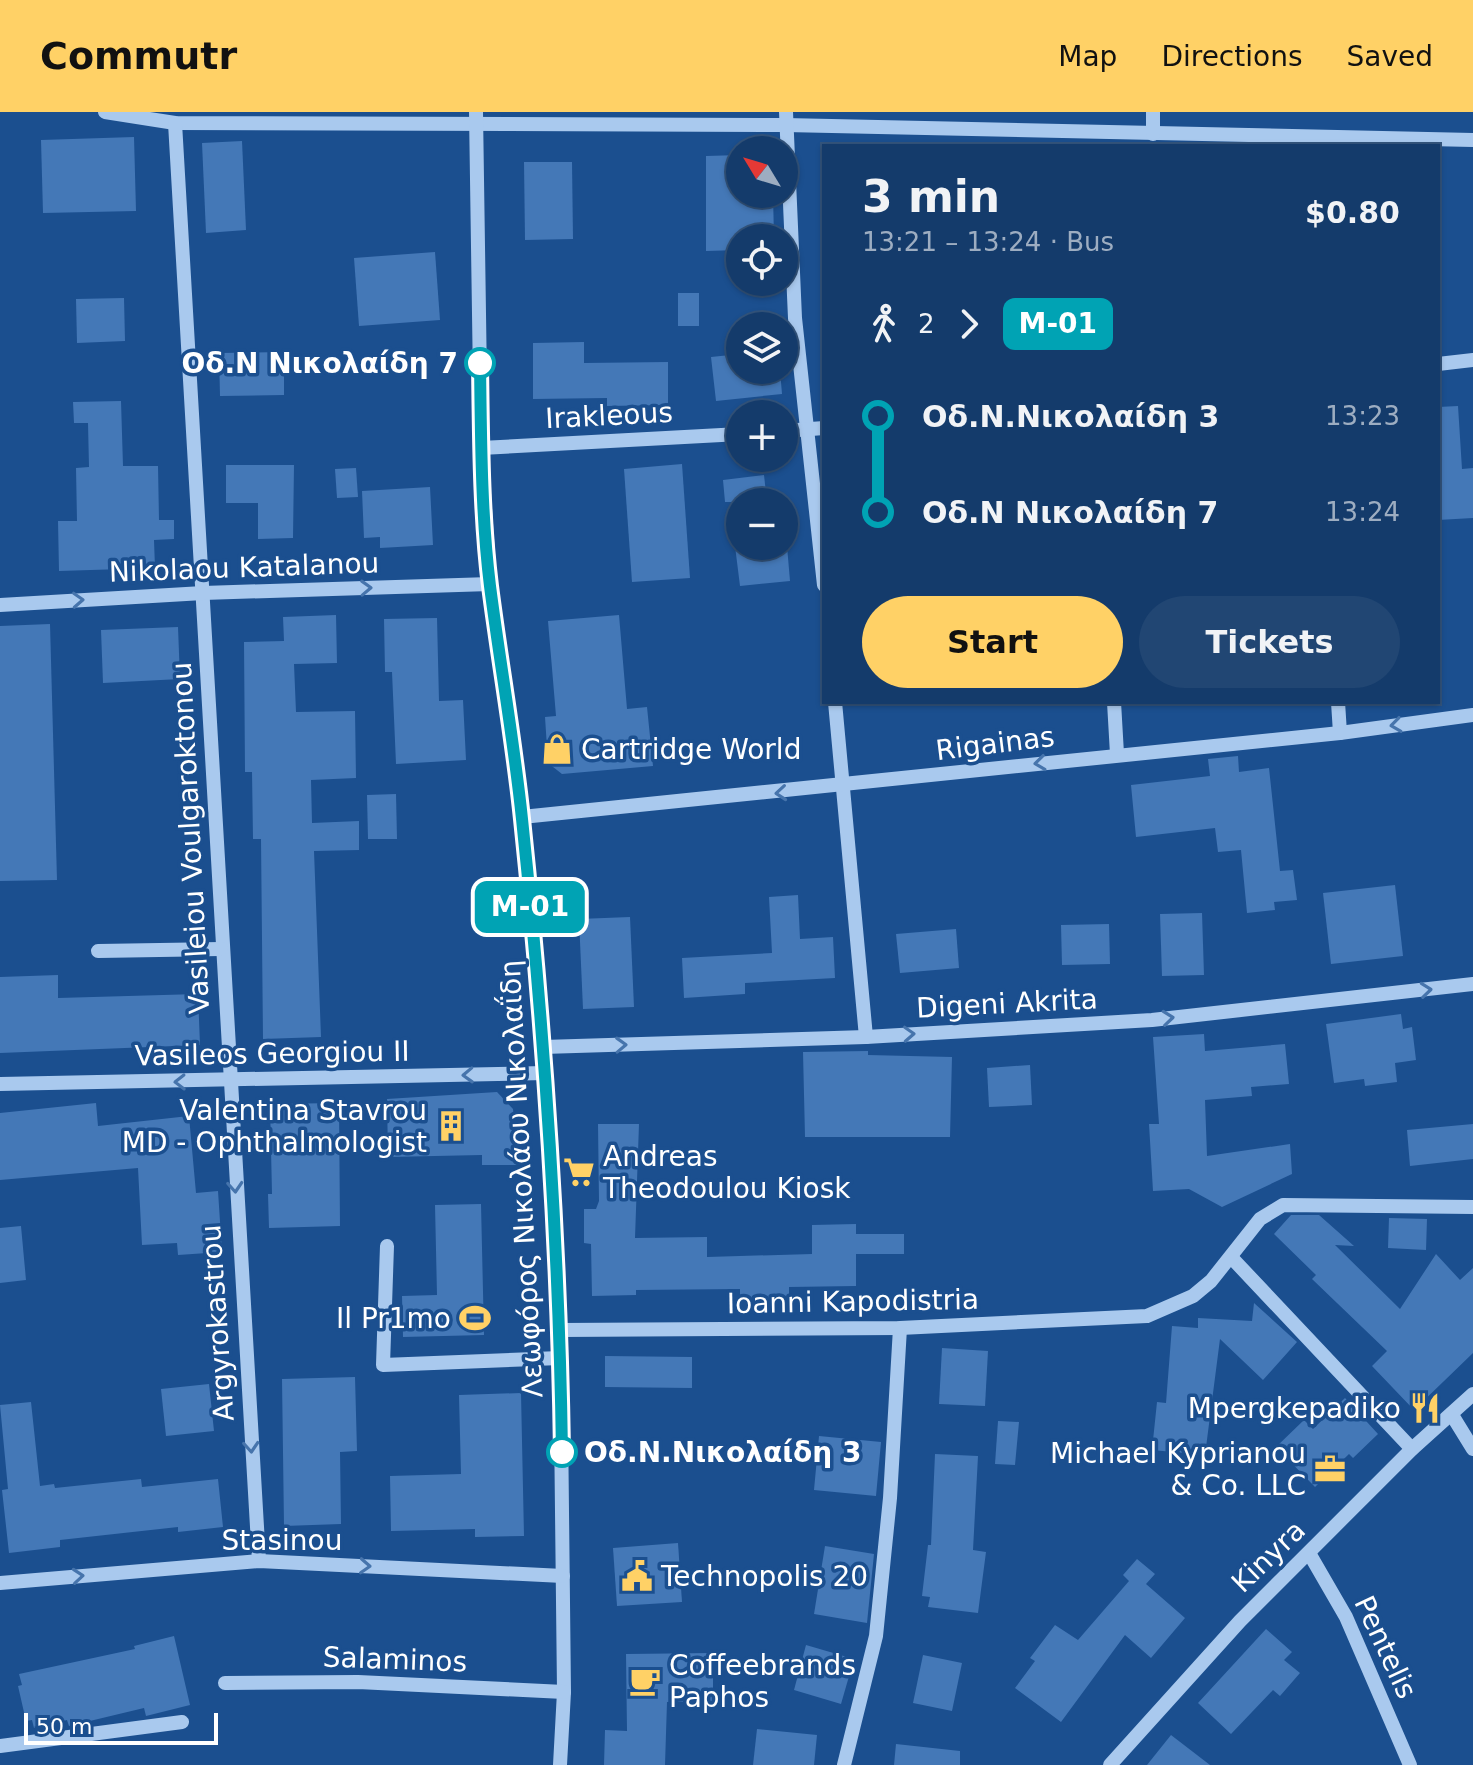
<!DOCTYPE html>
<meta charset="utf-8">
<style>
body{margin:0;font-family:"DejaVu Sans",sans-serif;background:#214673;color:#f1f3f6;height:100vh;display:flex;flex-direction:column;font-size:30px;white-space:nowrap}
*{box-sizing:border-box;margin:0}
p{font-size:26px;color:#9dadc1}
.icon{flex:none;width:44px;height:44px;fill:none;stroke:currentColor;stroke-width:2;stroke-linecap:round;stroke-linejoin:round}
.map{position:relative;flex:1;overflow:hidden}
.side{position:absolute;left:822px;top:32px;width:618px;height:560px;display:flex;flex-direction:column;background:#143b6b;border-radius:0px;box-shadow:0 2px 6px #0004,0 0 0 2px #33557e}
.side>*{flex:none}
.badge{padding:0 16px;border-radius:12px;font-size:28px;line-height:52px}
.needle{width:52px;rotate:308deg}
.buttons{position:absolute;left:726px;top:24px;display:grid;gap:16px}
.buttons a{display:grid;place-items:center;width:72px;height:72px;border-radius:50%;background:#143b6b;box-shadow:0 2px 6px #0004,0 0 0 2px #33557e;font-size:40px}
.scale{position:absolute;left:24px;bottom:20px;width:194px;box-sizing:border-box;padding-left:8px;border:4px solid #fff;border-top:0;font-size:22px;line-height:28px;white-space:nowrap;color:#fff;-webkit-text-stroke:6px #1b4f8f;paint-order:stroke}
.map>.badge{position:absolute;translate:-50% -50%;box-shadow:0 0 0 4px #fff}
.legs{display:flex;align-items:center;gap:12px;height:88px;padding:0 40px;font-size:26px}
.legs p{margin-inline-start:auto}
.headline{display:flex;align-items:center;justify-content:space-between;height:136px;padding:0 40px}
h1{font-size:44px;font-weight:800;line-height:60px}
.primary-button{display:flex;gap:16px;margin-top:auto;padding:16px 40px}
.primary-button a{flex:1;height:92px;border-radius:48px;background:#ffd166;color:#111;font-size:32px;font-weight:800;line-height:92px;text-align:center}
.primary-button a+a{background:#214673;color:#f1f3f6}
ul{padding:0 40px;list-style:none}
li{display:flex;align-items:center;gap:28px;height:96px;font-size:30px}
li i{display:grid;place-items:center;width:12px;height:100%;margin:0 10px;background:currentColor}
li i::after{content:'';width:20px;height:20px;margin:-10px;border:6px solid;border-radius:50%;background:#143b6b}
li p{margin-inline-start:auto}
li:first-child i{background:linear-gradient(#0000 50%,currentColor 0)}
li:last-child i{background:linear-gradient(currentColor 50%,#0000 0)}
header{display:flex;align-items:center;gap:48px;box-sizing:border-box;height:112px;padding:0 40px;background:#ffd166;color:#111}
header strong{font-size:38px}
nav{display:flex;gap:44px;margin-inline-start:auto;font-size:28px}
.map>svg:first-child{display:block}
.building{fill:#4478b7}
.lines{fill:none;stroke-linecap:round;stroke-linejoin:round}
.minor{stroke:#a9c9ee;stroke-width:14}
.oneway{stroke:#4674ac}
.line-1-casing{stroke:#fff;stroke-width:18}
.line-1{stroke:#00a3b4;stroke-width:12}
.stop-1-dot{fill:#fff;stroke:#00a3b4;stroke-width:4}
.labels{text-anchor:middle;stroke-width:7;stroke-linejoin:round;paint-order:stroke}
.stop-label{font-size:28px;font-weight:bold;fill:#fff;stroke:#1b4f8f;text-anchor:end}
.street-label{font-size:28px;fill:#fff;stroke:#1b4f8f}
.poi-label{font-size:28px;fill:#fff;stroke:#1b4f8f;text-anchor:start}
</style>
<header>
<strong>Commutr</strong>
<nav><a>Map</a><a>Directions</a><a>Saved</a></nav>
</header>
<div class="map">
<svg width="1473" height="1653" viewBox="0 0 1473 1653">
<rect width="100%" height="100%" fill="#1b4f8f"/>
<!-- building -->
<g class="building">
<path d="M 134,25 L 136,99 L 43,101 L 41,28 Z"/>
<path d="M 242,29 L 246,118 L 206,121 L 202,31 Z"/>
<path d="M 740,43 L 740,82 L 773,82 L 774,126 L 740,126 L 740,138 L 706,139 L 706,44 Z"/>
<path d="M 524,50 L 572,50 L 573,127 L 525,128 Z"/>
<path d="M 435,140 L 440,208 L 359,214 L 354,146 Z"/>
<rect x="678" y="181" width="21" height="33"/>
<path d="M 124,186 L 125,229 L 77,231 L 76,187 Z"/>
<path d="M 584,230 L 584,251 L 668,250 L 668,293 L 607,294 L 607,286 L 533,287 L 533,231 Z"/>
<path d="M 284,240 L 284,283 L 220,284 L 219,241 Z"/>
<path d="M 740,242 L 740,258 L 780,258 L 782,282 L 716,289 L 711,245 Z"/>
<path d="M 121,289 L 123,354 L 158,354 L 159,408 L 174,408 L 174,427 L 154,428 L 155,456 L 59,459 L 58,409 L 77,409 L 76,356 L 89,355 L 88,311 L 74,311 L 73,290 Z"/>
<path d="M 1458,294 L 1462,357 L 1473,356 L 1473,406 L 1438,408 L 1438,295 Z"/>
<path d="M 682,352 L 690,466 L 632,470 L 624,357 Z"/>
<path d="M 226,353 L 294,353 L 293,426 L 258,427 L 258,391 L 226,391 Z"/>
<path d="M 356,356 L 358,385 L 337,386 L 335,357 Z"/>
<path d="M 764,363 L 767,390 L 725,390 L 723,368 Z"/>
<path d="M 430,375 L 433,433 L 380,436 L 380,425 L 364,426 L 362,379 Z"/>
<path d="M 735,434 L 787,434 L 790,469 L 740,474 Z"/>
<path d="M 336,503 L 337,551 L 294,552 L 296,600 L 355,599 L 356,666 L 311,668 L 312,711 L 359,709 L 359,738 L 314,739 L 321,925 L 263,927 L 261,727 L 253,727 L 252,660 L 245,660 L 244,530 L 284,529 L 283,505 Z"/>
<path d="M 619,503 L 627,597 L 647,595 L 653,654 L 562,662 L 548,651 L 545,605 L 556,604 L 548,509 Z"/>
<path d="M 437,506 L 439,589 L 463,588 L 466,648 L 396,652 L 392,560 L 385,560 L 384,507 Z"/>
<path d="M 50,512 L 57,768 L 0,769 L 0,514 Z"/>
<path d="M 178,515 L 180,567 L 103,571 L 101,518 Z"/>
<path d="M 1238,644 L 1239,660 L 1269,656 L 1280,759 L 1293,758 L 1297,788 L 1274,790 L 1275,798 L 1247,801 L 1241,738 L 1218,740 L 1215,716 L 1136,725 L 1131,673 L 1210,664 L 1208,647 Z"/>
<path d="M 396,682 L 397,727 L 368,727 L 367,683 Z"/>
<path d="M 1395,773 L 1403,844 L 1331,852 L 1323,781 Z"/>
<path d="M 798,783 L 800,827 L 833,825 L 835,866 L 745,871 L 745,882 L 684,886 L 682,846 L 772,841 L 769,785 Z"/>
<path d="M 1202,801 L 1204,863 L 1162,864 L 1160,802 Z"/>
<path d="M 630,805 L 634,895 L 583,897 L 579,807 Z"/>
<path d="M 1109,812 L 1110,852 L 1062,853 L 1061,813 Z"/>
<path d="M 956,817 L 959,856 L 900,861 L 896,822 Z"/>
<path d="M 58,863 L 58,886 L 198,882 L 200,933 L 0,941 L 0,865 Z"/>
<path d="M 1401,902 L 1403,917 L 1412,915 L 1416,948 L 1395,951 L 1397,970 L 1365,974 L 1364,967 L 1334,971 L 1326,912 Z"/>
<path d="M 1204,922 L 1205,939 L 1285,932 L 1289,972 L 1251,975 L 1252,984 L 1205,988 L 1207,1044 L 1290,1032 L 1292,1062 L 1222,1095 L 1189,1077 L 1153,1079 L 1149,1012 L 1159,1012 L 1153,925 Z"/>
<path d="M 868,939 L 868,943 L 952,945 L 950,1025 L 805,1025 L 803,940 Z"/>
<path d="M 1030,953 L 1032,993 L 989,995 L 987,956 Z"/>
<path d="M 497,980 L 513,997 L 519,1053 L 482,1053 L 482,1043 L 388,1045 L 387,987 Z"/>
<path d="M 96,991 L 98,1014 L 189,1004 L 196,1081 L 218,1079 L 222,1140 L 178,1143 L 177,1131 L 142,1133 L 138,1056 L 0,1068 L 0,1001 Z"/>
<path d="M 339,991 L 340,1114 L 269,1116 L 268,1082 L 272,1082 L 270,992 Z"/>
<path d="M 598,1012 L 639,1012 L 635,1126 L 707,1125 L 707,1145 L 812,1142 L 812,1113 L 856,1112 L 856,1122 L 904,1122 L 904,1142 L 856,1142 L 856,1174 L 789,1175 L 789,1186 L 740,1187 L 740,1177 L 636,1178 L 636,1183 L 592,1184 L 591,1132 L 584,1131 L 584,1097 L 596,1097 L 599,1089 Z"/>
<path d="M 1473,1012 L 1473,1047 L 1410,1054 L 1407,1018 Z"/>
<path d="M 481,1092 L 484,1223 L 403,1225 L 402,1184 L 437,1183 L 435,1093 Z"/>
<path d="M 1291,1103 L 1319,1103 L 1354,1134 L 1335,1133 L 1400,1197 L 1436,1142 L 1460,1168 L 1473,1156 L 1473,1241 L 1414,1298 L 1372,1254 L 1387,1239 L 1312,1167 L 1316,1163 L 1274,1122 Z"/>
<path d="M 1389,1106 L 1427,1107 L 1426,1138 L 1388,1136 Z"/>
<path d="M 21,1114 L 26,1168 L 0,1171 L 0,1116 Z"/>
<path d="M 1254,1191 L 1297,1230 L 1263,1268 L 1220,1227 L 1205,1343 L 1152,1338 L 1157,1290 L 1166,1291 L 1172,1214 L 1198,1216 L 1198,1206 L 1252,1209 Z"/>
<path d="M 942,1236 L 988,1239 L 985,1294 L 939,1292 Z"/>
<path d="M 605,1244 L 692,1245 L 692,1276 L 605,1275 Z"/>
<path d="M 355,1265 L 357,1339 L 340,1340 L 341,1412 L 284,1414 L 282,1267 Z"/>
<path d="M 209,1272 L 214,1319 L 166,1324 L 161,1277 Z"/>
<path d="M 521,1281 L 524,1424 L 475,1425 L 475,1417 L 391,1419 L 390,1364 L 461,1362 L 459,1283 Z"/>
<path d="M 1345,1286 L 1378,1322 L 1353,1346 L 1349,1342 L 1315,1375 L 1276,1335 L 1304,1308 L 1313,1317 Z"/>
<path d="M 31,1290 L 40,1374 L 54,1372 L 55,1376 L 141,1367 L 142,1375 L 218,1367 L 223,1415 L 178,1420 L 178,1415 L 60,1428 L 60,1435 L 9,1441 L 2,1378 L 8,1377 L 0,1293 Z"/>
<path d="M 998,1309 L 1019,1310 L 1015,1353 L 995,1352 Z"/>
<path d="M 819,1324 L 881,1330 L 876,1384 L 814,1378 Z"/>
<path d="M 935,1342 L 978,1344 L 973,1438 L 986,1440 L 978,1501 L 928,1495 L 930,1485 L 922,1484 L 928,1433 L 931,1433 Z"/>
<path d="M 678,1431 L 682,1490 L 617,1494 L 613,1436 Z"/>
<path d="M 825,1434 L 874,1442 L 867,1511 L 814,1502 Z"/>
<path d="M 1137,1447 L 1155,1462 L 1146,1472 L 1185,1506 L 1151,1546 L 1125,1523 L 1061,1610 L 1015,1576 L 1035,1549 L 1030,1546 L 1055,1513 L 1078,1528 L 1129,1469 L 1123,1463 Z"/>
<path d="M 1266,1517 L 1292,1540 L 1284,1548 L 1300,1561 L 1280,1584 L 1273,1578 L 1231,1622 L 1198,1591 Z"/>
<path d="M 174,1524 L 190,1593 L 146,1604 L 144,1596 L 69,1614 L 67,1608 L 34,1616 L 32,1608 L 26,1609 L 18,1574 L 22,1573 L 19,1562 L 135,1537 L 134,1534 Z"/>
<path d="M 806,1533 L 854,1547 L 841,1592 L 794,1578 Z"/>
<path d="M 713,1541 L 713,1589 L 667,1590 L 665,1653 L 604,1653 L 605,1618 L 627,1619 L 626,1542 Z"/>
<path d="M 923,1543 L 962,1551 L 952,1599 L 913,1591 Z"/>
<path d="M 757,1617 L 817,1623 L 814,1653 L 753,1653 Z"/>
<path d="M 1171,1623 L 1210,1653 L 1147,1653 Z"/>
<path d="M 896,1632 L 960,1639 L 960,1653 L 894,1653 Z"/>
</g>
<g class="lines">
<!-- minor -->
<g class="minor">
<path d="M 105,0 L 175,11 L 785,13 L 1473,28"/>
<path d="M 476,0 L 481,336 L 490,472 L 522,705 L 546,961 L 560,1218 L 564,1580 L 560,1653"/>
<path d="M 786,0 L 795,206 L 824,473"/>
<path d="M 175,11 L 259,1449"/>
<path d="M 1153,22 L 1153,0"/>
<path d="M 1438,252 L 1473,248"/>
<path d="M 784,319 L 824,316"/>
<path d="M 481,336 L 740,322"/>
<path d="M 0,493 L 203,481 L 490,472"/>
<path d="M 835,590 L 866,925"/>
<path d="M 1114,590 L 1117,642"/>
<path d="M 1338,590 L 1340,621"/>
<path d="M 522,705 L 1340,621 L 1473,603"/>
<path d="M 98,839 L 221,837"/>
<path d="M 543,935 L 866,925 L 1152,908 L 1473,872"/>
<path d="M 0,972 L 546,961"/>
<path d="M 387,1134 L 383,1253 L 560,1246"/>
<path d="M 1231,1145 L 1412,1337"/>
<path d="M 560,1218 L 900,1216 L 1147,1204 L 1193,1184 L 1211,1169 L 1260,1107 L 1283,1093 L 1473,1095"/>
<path d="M 1452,1303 L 1473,1337"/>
<path d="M 1309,1441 L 1346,1505 L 1410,1653"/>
<path d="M 0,1471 L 259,1449 L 563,1464"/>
<path d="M 225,1571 L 358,1570 L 564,1580"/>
<path d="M 0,1634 L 182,1610"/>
<path d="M 844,1653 L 876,1524 L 890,1386 L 900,1216"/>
<path d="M 1110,1653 L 1240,1509 L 1412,1337 L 1473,1282"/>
</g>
</g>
<!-- one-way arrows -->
<defs><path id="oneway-chevron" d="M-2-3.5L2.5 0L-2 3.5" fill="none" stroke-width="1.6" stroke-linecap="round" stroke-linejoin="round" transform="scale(2)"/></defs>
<g class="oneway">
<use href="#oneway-chevron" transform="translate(366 476) rotate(-2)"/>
<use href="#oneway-chevron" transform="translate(78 488) rotate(-3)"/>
<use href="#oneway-chevron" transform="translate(1396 613) rotate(172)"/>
<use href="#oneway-chevron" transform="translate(1040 651) rotate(173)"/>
<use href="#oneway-chevron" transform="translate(781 681) rotate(175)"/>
<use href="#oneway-chevron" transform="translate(1426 878) rotate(-6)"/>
<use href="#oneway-chevron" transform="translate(1168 906) rotate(-6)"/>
<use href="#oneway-chevron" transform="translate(909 922) rotate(-3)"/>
<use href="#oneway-chevron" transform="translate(621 933) rotate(-2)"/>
<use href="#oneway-chevron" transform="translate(468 963) rotate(178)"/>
<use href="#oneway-chevron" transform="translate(180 970) rotate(179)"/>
<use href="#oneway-chevron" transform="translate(235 1075) rotate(86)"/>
<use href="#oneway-chevron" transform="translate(251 1335) rotate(86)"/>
<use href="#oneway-chevron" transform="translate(365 1454) rotate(3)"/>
<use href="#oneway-chevron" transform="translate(78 1464) rotate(-5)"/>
</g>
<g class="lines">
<defs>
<path id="line-1" d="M 480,251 C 481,325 481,401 490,474 C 500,552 514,629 522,707 C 544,917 559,1128 562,1340"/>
</defs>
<!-- line-1 casing -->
<use href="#line-1" class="line-1-casing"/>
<!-- line-1 -->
<use href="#line-1" class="line-1"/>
</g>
<!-- icons -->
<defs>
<symbol id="shop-bare" viewBox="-9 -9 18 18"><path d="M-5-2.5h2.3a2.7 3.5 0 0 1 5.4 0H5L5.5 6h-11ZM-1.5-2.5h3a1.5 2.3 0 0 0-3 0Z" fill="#ffd166" stroke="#1b4f8f" stroke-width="2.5" paint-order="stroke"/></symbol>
<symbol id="building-bare" viewBox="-9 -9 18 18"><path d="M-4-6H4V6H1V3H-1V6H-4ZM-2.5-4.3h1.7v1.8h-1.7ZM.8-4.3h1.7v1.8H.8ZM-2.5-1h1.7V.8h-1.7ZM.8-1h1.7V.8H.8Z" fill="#ffd166" stroke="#1b4f8f" stroke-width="2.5" paint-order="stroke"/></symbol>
<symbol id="supermarket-bare" viewBox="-9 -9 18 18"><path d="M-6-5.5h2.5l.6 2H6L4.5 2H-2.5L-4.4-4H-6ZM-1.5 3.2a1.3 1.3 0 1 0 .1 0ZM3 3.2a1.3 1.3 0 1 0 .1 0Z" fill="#ffd166" stroke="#1b4f8f" stroke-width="2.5" paint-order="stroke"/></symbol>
<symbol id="stadium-bare" viewBox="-9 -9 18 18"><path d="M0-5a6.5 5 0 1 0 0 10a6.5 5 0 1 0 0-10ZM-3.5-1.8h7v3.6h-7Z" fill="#ffd166" stroke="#1b4f8f" stroke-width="2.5" paint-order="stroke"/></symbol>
<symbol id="restaurant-bare" viewBox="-9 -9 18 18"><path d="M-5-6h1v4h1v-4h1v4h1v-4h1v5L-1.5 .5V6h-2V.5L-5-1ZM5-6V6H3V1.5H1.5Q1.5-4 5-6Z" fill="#ffd166" stroke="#1b4f8f" stroke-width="2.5" paint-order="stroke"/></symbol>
<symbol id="office-bare" viewBox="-9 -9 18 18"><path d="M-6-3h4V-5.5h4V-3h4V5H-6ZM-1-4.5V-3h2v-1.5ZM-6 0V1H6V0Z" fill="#ffd166" stroke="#1b4f8f" stroke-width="2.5" paint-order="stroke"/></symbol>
<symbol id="civic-bare" viewBox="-9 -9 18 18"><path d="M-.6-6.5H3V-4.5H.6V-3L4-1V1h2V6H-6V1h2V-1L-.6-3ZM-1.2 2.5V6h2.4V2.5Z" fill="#ffd166" stroke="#1b4f8f" stroke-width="2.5" paint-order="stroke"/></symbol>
<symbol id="cafe-bare" viewBox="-9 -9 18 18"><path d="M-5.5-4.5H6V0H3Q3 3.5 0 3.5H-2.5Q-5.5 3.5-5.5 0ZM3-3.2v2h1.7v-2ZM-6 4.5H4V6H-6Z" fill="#ffd166" stroke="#1b4f8f" stroke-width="2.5" paint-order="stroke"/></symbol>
</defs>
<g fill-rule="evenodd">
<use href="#shop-bare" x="535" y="615" width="44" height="44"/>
<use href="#building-bare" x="429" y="992" width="44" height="44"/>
<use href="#supermarket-bare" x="557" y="1038" width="44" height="44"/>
<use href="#stadium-bare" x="453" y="1184" width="44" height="44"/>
<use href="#restaurant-bare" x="1403" y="1274" width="44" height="44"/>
<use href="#office-bare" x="1308" y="1335" width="44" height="44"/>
<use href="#civic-bare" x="615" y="1442" width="44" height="44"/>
<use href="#cafe-bare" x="623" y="1547" width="44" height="44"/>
</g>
<!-- markers -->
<g class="stop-1-dot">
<circle cx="480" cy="251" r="14"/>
<circle cx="562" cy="1340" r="14"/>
</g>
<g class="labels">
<!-- stop labels -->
<g class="stop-label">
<text x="458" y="261">Οδ.Ν Νικολαίδη 7</text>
<text x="584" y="1350" text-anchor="start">Οδ.Ν.Νικολαίδη 3</text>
</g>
<!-- street labels -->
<g class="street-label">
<text transform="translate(609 303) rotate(-3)" y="10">Irakleous</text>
<text transform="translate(244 455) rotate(-2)" y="10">Nikolaou Katalanou</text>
<text transform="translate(995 631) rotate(-7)" y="10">Rigainas</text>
<text transform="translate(190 726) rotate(-93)" y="10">Vasileiou Voulgaroktonou</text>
<text transform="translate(1007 891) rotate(-3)" y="10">Digeni Akrita</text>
<text transform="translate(272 941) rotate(-1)" y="10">Vasileos Georgiou II</text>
<text transform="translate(521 1067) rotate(-93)" y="10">Λεωφόρος Νικολάου Νικολαΐδη</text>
<text transform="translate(853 1189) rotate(-1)" y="10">Ioanni Kapodistria</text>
<text transform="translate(217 1211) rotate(-94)" y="10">Argyrokastrou</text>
<text x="282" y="1438">Stasinou</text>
<text transform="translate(1268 1444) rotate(-44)" y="10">Kinyra</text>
<text transform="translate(1386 1535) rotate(65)" y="10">Pentelis</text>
<text transform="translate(395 1547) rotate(2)" y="10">Salaminos</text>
</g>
<!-- poi labels -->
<g class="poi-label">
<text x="581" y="647">Cartridge World</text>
<text x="427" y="1008" text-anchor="end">Valentina Stavrou<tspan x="427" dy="32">MD - Ophthalmologist</tspan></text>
<text x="603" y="1054">Andreas<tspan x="603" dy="32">Theodoulou Kiosk</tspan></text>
<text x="451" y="1216" text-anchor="end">Il Pr1mo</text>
<text x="1401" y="1306" text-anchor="end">Mpergkepadiko</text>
<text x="1306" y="1351" text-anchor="end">Michael Kyprianou<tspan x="1306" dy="32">&amp; Co. LLC</tspan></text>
<text x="661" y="1474">Technopolis 20</text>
<text x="669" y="1563">Coffeebrands<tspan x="669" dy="32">Paphos</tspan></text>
</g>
</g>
</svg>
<div class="buttons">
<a><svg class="needle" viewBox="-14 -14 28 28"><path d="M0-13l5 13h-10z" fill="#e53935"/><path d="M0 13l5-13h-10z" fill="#9dadc1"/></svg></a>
<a><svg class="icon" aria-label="locate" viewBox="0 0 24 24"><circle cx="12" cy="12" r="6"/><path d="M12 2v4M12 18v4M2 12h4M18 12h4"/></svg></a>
<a><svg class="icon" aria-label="layers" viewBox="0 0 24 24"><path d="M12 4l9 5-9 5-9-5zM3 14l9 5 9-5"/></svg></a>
<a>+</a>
<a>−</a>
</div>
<div class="scale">50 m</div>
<b class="badge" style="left:530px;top:795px;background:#00a3b4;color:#fff">M-01</b>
<section class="side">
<div class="headline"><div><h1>3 min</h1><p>13:21 – 13:24 · Bus</p></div><b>$0.80</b></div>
<div class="legs"><svg class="icon" aria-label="walk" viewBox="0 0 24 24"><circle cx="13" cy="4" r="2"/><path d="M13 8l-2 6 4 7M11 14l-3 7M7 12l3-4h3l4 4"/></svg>2<svg class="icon" aria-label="forward" viewBox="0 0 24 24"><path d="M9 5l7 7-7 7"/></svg><b class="badge" style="background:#00a3b4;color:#fff">M-01</b></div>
<ul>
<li><i style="color:#00a3b4"></i><b>Οδ.Ν.Νικολαίδη 3</b><p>13:23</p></li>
<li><i style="color:#00a3b4"></i><b>Οδ.Ν Νικολαίδη 7</b><p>13:24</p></li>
</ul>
<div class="primary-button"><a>Start</a><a>Tickets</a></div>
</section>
</div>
